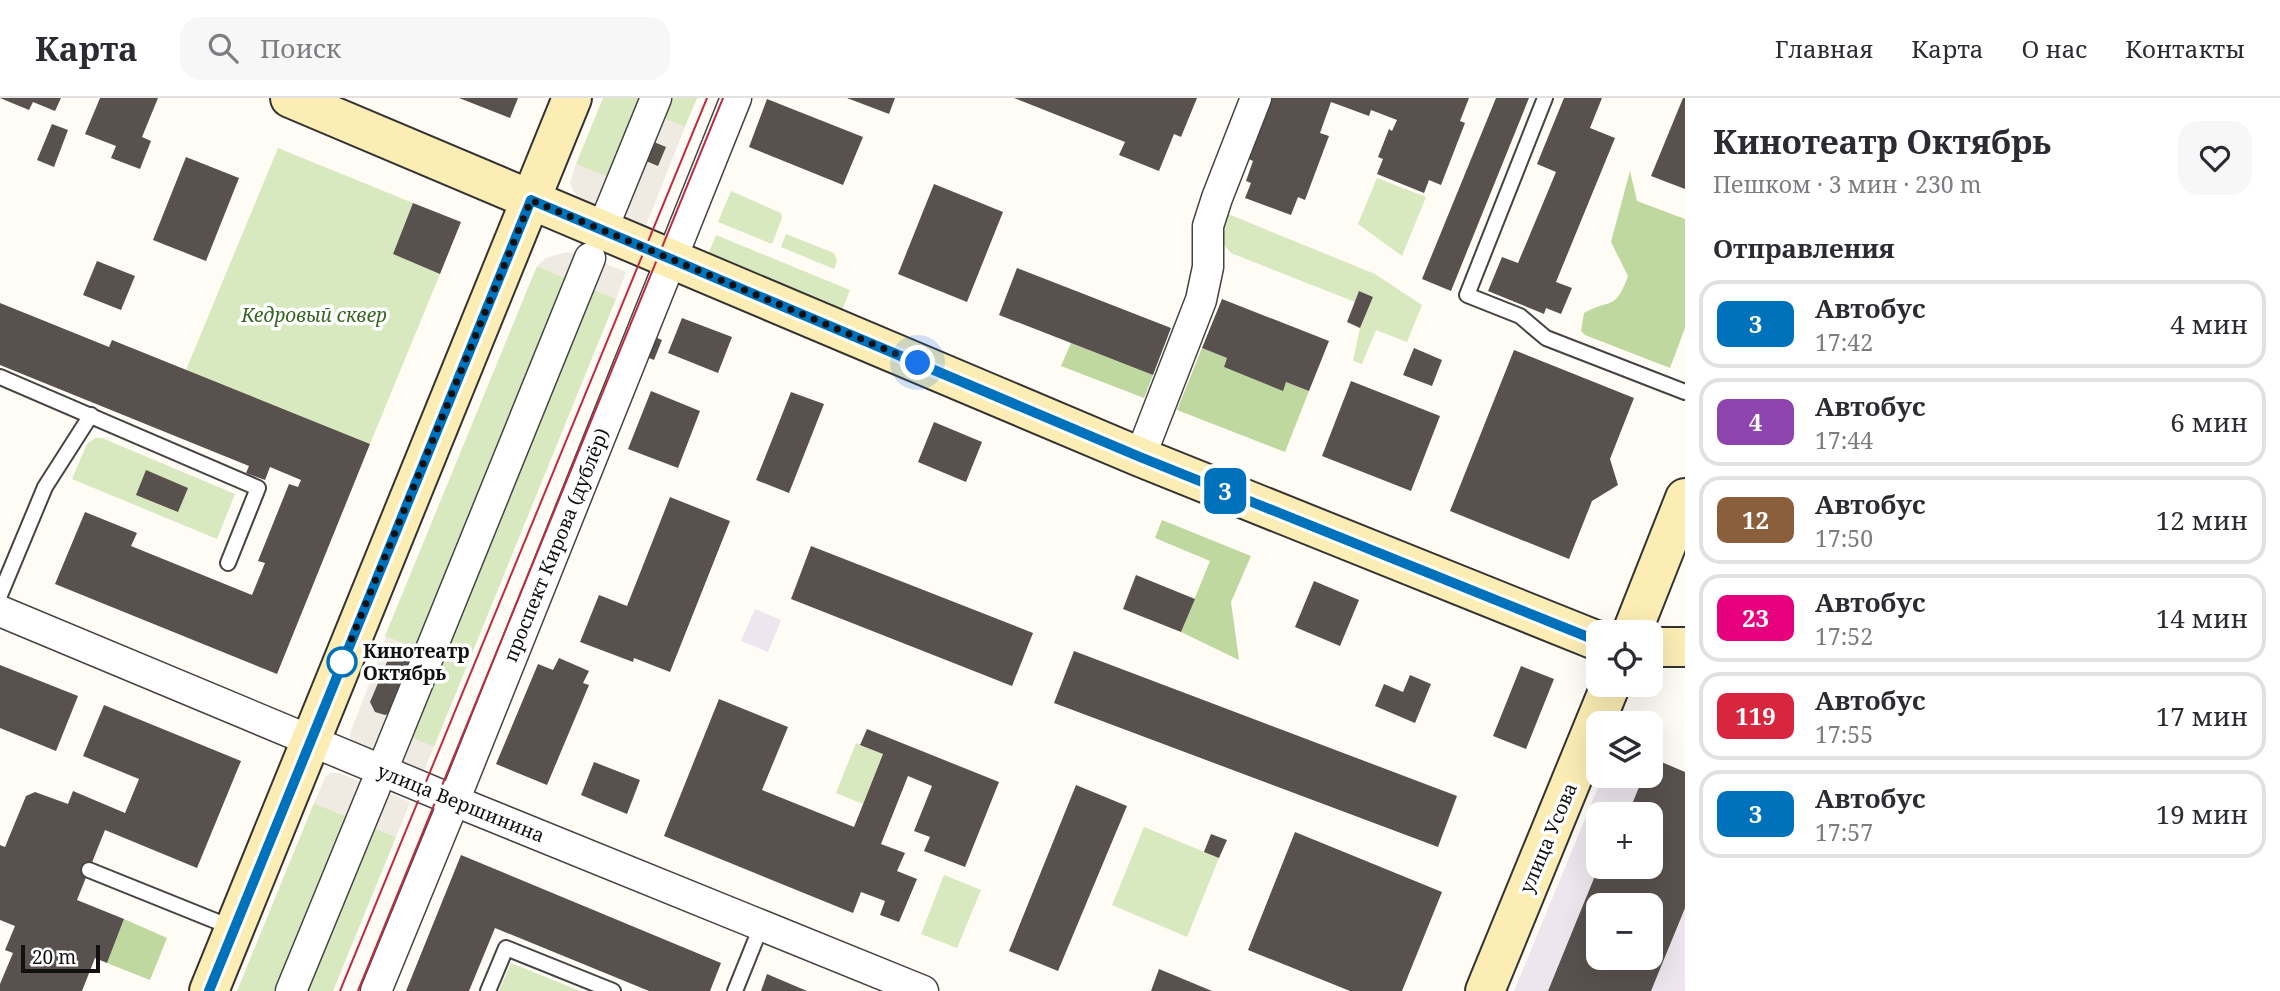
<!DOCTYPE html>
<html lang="ru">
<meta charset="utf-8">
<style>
body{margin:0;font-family:"Noto Serif",serif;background:#f7f7f7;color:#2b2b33;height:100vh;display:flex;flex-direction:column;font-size:26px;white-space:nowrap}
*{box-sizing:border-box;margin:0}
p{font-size:23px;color:#7c7c81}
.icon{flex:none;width:38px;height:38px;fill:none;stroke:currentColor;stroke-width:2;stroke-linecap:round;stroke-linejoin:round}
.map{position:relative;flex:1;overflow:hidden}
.panel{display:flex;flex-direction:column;background:#fff;width:595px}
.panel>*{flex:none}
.badge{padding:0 14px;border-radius:10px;font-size:24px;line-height:46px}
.buttons{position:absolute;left:1586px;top:522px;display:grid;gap:14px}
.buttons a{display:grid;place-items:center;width:77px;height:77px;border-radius:14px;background:#fff;box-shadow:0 7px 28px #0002;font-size:35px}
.scale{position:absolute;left:21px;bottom:18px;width:79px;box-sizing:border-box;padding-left:7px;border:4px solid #111;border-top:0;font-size:19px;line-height:24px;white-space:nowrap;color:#111;-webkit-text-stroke:5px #fff;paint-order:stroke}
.you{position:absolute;width:35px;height:35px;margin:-18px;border:5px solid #fff;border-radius:50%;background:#1a73e8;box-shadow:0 0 0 10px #1a73e833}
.map>.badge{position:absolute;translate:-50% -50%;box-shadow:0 0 0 4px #fff}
h2{padding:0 28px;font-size:26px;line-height:63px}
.round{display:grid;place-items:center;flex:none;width:74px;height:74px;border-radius:21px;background:#f7f7f7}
.head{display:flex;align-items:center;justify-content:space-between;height:119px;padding:0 28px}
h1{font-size:33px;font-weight:700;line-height:52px}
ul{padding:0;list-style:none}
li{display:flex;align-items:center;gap:21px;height:88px;margin:0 14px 10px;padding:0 14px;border:4px solid #e1e1e2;border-radius:21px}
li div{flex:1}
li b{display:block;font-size:26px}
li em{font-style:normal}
li .badge{min-width:77px;font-weight:700;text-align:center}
header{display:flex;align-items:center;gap:42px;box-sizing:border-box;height:98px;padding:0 35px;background:#fff;border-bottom:2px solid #e1e1e2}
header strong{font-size:33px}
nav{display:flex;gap:38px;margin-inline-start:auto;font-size:24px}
.search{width:490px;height:63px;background:#f7f7f7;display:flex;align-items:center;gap:18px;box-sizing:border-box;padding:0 24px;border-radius:21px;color:#7c7c81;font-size:26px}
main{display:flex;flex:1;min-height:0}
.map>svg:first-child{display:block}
.industrial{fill:#ede6ee;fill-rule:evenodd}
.green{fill:#d8e8bf}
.forest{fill:#bed89f}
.plaza{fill:#f0ebe2}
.building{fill:#59514d;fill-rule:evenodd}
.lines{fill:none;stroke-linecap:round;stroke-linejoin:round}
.lane-casing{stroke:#444;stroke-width:18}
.street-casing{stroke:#444;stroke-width:33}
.secondary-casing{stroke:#333;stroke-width:42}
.lane{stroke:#fff;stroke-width:14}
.street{stroke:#fff;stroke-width:30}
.secondary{stroke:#fbedb4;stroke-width:38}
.tram{stroke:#bb2e41;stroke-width:2}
.line-casing{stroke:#fff;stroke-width:16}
.line{stroke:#0072bc;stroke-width:10}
.walk{stroke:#111;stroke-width:7;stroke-dasharray:0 12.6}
.stop-dot{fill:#fff;stroke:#0072bc;stroke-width:3.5}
.labels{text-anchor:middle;stroke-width:7;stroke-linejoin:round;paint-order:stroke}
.park-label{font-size:19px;font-style:italic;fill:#376623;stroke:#fff}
.street-label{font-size:19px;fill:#111;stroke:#fff}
.stop-label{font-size:19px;font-weight:bold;fill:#111;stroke:#fff;text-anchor:start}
</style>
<header>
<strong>Карта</strong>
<div class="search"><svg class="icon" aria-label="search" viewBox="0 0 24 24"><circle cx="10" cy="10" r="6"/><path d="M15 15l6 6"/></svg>Поиск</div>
<nav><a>Главная</a><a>Карта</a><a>О нас</a><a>Контакты</a></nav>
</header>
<main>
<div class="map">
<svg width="1685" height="893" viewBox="0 0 1685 893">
<rect width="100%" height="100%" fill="#fefcf5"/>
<!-- industrial -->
<g class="industrial">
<path d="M 755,511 L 781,522 L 768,554 L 741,543 Z"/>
<path d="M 1650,659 L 1685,674 L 1685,893 L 1514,893 L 1603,677 L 1650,677 ZM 1598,716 L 1650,716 L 1650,768 L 1598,768 ZM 1598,807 L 1650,807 L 1650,859 L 1598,859 Z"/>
</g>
<!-- green -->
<g class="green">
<path d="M 603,0 L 697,0 L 685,29 L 650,15 L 620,85 L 576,66 Z"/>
<path d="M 278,50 L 413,105 L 393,156 L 440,176 L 370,346 L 186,272 Z"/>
<path d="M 1377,80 L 1426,99 L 1402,158 L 1358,126 Z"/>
<path d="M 731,93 L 781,115 L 782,120 L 772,146 L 718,124 Z"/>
<path d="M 1228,116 L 1375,176 L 1422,207 L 1407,244 L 1376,232 L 1362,266 L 1353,263 L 1360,230 L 1373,199 L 1359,193 L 1355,204 L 1231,155 L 1218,140 Z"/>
<path d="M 786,136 L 834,155 L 837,163 L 834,171 L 781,149 Z"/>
<path d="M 716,137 L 850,192 L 841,215 L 707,159 Z"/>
<path d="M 537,168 L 616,201 L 434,649 L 397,634 L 428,556 L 385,538 Z"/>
<path d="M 95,340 L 102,340 L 235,396 L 217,441 L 72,381 L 87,346 Z"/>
<path d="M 856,645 L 883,656 L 863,706 L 836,695 Z"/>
<path d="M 314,705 L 396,739 L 333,893 L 237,893 Z"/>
<path d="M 1144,729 L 1219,760 L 1187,839 L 1112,807 Z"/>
<path d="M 944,777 L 981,792 L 957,850 L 921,836 Z"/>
<path d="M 511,865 L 580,893 L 499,893 Z"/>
</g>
<!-- forest -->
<g class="forest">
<path d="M 1630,73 L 1637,103 L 1685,121 L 1685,230 L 1670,270 L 1585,237 L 1581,233 L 1584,215 C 1612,200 1615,213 1628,178 L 1611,144 Z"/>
<path d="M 1071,245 L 1153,277 L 1144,300 L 1061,268 Z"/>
<path d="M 1202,250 L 1227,260 L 1224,269 L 1282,292 L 1286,284 L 1309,293 L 1285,354 L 1177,312 Z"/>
<path d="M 1162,422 L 1251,458 L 1231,504 L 1239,562 L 1181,534 L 1210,463 L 1155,440 Z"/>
<path d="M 124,821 L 167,840 L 150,882 L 107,865 Z"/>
</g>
<!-- plaza -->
<g class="plaza">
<path d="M 650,15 L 685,29 L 645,130 L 585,105 L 577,100 L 570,85 L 576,66 L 621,84 Z"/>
<path d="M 567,154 L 581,156 L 626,174 L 616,201 L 537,168 L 546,160 Z"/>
<path d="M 385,538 L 429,556 L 398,634 L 434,649 L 423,675 L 357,648 L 350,640 L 350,635 L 384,549 Z"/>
<path d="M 332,675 L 339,675 L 410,704 L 396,739 L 314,705 L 326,678 Z"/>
</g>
<!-- building -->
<g class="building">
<path d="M 0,0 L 61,0 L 55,13 L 33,4 L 29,12 Z"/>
<path d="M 100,0 L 158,0 L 142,39 L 151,43 L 140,71 L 111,60 L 116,48 L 85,36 Z"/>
<path d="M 459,0 L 518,0 L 510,20 Z"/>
<path d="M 847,0 L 895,0 L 889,16 Z"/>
<path d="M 1014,0 L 1197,0 L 1181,39 L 1174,36 L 1159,73 L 1119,57 L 1125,44 Z"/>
<path d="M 1270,0 L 1469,0 L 1460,23 L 1465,25 L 1441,87 L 1429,82 L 1424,95 L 1377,76 L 1383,61 L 1378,59 L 1389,31 L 1392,33 L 1397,22 L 1371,12 L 1369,18 L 1331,4 L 1320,35 L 1329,38 L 1305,102 L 1298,99 L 1291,117 L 1245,100 L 1251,85 L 1246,83 L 1253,63 L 1247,60 Z"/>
<path d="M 1496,0 L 1529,0 L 1451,193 L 1422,181 Z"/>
<path d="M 1564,0 L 1602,0 L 1590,30 L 1615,40 L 1556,184 L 1572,190 L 1561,216 L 1546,210 L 1544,216 L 1488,193 L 1502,159 L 1518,165 L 1556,74 L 1537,66 Z"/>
<path d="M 1683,0 L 1685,0 L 1685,91 L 1651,78 Z"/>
<path d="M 767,1 L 863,39 L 843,87 L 749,49 Z"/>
<path d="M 52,26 L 68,32 L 54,69 L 37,62 Z"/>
<path d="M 654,44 L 666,49 L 658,68 L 646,63 Z"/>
<path d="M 186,59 L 239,80 L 206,163 L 153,142 Z"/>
<path d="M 934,86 L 1003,114 L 967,204 L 898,176 Z"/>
<path d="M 413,105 L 461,124 L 440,176 L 393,156 Z"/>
<path d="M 97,163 L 135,178 L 121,212 L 83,197 Z"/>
<path d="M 1017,170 L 1171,230 L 1153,277 L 999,217 Z"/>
<path d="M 1359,193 L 1373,199 L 1360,230 L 1347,224 Z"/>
<path d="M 1222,201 L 1329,243 L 1309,293 L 1286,284 L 1283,293 L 1224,269 L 1227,260 L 1202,250 Z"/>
<path d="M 0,205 L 109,249 L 112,242 L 370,346 L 277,576 L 55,486 L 85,414 L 137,435 L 131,448 L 252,497 L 265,465 L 258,463 L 289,386 L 298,389 L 301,382 L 270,369 L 265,382 L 246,375 L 249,368 L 0,267 Z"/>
<path d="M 682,220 L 732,239 L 718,275 L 668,255 Z"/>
<path d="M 650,237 L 662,242 L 654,262 L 642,257 Z"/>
<path d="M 1414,250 L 1442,262 L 1432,288 L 1403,277 Z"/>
<path d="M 1514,252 L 1634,300 L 1610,361 L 1618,387 L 1592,403 L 1569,461 L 1450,413 Z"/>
<path d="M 1351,283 L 1440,318 L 1411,393 L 1322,358 Z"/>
<path d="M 651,293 L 700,313 L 678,370 L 628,351 Z"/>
<path d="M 791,294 L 824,306 L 789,395 L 756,382 Z"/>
<path d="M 934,324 L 982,344 L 966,384 L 918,364 Z"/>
<path d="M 146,372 L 188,390 L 178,414 L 136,397 Z"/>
<path d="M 670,399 L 730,423 L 670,574 L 634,560 L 633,564 L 580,544 L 599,497 L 627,508 Z"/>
<path d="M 811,448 L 1033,535 L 1012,588 L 791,501 Z"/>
<path d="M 1136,477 L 1195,501 L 1181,534 L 1123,511 Z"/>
<path d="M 1314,483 L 1359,502 L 1340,548 L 1295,529 Z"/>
<path d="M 392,552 L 414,561 L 393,614 L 385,617 L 375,614 L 370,604 Z"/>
<path d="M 1074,553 L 1457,698 L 1438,749 L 1054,605 Z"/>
<path d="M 559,560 L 589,573 L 583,585 L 589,587 L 547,687 L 496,666 L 538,566 L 553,572 Z"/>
<path d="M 0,567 L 78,598 L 56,653 L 0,630 Z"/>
<path d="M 1521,568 L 1554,581 L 1526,651 L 1493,638 Z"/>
<path d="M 1410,577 L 1431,586 L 1415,625 L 1375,608 L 1384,586 L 1403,594 Z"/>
<path d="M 719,601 L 788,629 L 762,692 L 854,729 L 883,656 L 860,647 L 867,631 L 999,684 L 965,769 L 924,753 L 930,739 L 914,733 L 932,688 L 908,678 L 881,746 L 905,755 L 897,773 L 917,781 L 899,824 L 880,817 L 885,803 L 861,794 L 853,815 L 664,738 Z"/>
<path d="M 104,607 L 241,663 L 197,770 L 105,732 L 77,802 L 124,821 L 107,865 L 95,860 L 82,893 L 0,893 L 0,886 L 13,855 L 5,852 L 15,828 L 0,822 L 0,747 L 5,749 L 26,698 L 35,694 L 68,706 L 73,693 L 125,715 L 139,681 L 83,658 Z"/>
<path d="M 1652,660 L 1685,674 L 1685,810 L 1651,893 L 1548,893 L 1599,768 L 1650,768 L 1650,716 L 1628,716 L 1644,677 L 1650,677 ZM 1598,807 L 1650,807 L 1650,859 L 1598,859 Z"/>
<path d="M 594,664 L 640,682 L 627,716 L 581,697 Z"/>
<path d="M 1076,687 L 1127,708 L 1058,873 L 1009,853 Z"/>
<path d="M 1295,734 L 1442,794 L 1402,893 L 1350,893 L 1248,852 Z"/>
<path d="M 1211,736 L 1227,742 L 1219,760 L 1204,754 Z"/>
<path d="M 461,757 L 721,865 L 710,893 L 649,893 L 495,830 L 469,893 L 406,893 Z"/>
<path d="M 1159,871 L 1212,893 L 1151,893 Z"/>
<path d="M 767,876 L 807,893 L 761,893 Z"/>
</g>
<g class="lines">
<defs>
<g id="lane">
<path d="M 1545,0 L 1467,197 L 1520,218 L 1546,240 L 1685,294"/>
<path d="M 0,279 L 258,390 L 228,465"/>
<path d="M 0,497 L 45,389 L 91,317"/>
<path d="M 89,772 L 233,830"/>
<path d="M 488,893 L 506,850 L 613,893"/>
<path d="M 735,893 L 762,826"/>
</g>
<g id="street">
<path d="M 609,115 L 656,0"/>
<path d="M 1140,359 L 1201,202 L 1208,169 L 1208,128 L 1217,100 L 1256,0"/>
<path d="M 0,513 L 472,710 L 923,893"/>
<path d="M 387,660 L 590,160"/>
<path d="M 291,893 L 375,689"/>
<path d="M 376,893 L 454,703 L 736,0"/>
</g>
<g id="secondary">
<path d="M 290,0 L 1140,359 L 1598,543"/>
<path d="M 1632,534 L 1685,400"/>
<path d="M 1650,549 L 1685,549"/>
<path d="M 209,893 L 572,0"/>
<path d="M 1485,893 L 1611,586"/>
</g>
</defs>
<!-- lane casing -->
<use href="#lane" class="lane-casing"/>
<!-- street casing -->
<use href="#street" class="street-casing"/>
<!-- secondary casing -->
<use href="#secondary" class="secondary-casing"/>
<!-- lane -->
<use href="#lane" class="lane"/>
<!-- street -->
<use href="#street" class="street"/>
<!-- secondary -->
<use href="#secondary" class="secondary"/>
<!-- tram -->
<g class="tram">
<path d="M 340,893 L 707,0"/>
<path d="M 358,893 L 723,0"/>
</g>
</g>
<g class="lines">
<defs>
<path id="line" d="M 209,893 L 531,102 L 1140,359 L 1598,543"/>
</defs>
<!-- line casing -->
<use href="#line" class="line-casing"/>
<!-- line -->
<use href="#line" class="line"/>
<!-- walk -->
<path class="walk" d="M 342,564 L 531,102 L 918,265"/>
</g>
<!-- markers -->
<circle class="stop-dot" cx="342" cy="564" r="14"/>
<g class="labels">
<!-- park labels -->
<g class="park-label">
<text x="314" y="224">Кедровый сквер</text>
</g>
<!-- street labels -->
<g class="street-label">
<text transform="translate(556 447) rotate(-68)" y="7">проспект Кирова (дублёр)</text>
<text transform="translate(461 705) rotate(22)" y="7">улица Вершинина</text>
<text transform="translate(1548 740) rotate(-67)" y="7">улица Усова</text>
</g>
<!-- stop labels -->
<g class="stop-label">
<text x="363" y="560">Кинотеатр<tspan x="363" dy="22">Октябрь</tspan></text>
</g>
</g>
</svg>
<div class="buttons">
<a><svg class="icon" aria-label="locate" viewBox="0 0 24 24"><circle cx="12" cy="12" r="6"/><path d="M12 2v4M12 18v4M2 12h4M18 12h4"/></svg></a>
<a><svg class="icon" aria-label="layers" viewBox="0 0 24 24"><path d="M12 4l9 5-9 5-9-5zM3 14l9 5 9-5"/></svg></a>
<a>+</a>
<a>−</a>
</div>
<div class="scale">20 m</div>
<div class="you" style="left:918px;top:265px"></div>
<b class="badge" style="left:1225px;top:393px;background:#0072bc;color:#fff">3</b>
</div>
<section class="panel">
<div class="head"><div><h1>Кинотеатр Октябрь</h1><p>Пешком · 3 мин · 230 m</p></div><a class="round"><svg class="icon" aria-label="heart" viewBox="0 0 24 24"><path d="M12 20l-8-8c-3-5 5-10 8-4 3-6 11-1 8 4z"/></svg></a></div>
<h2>Отправления</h2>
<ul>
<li><span class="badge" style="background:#0072bc;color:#fff">3</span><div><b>Автобус</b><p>17:42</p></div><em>4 мин</em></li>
<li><span class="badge" style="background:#8e44ad;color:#fff">4</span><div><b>Автобус</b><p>17:44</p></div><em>6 мин</em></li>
<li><span class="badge" style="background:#8b5e3c;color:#fff">12</span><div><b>Автобус</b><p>17:50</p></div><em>12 мин</em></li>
<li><span class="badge" style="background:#e6007e;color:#fff">23</span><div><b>Автобус</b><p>17:52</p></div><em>14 мин</em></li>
<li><span class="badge" style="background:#d7263d;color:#fff">119</span><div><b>Автобус</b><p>17:55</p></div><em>17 мин</em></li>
<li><span class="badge" style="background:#0072bc;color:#fff">3</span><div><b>Автобус</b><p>17:57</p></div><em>19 мин</em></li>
</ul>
</section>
</main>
